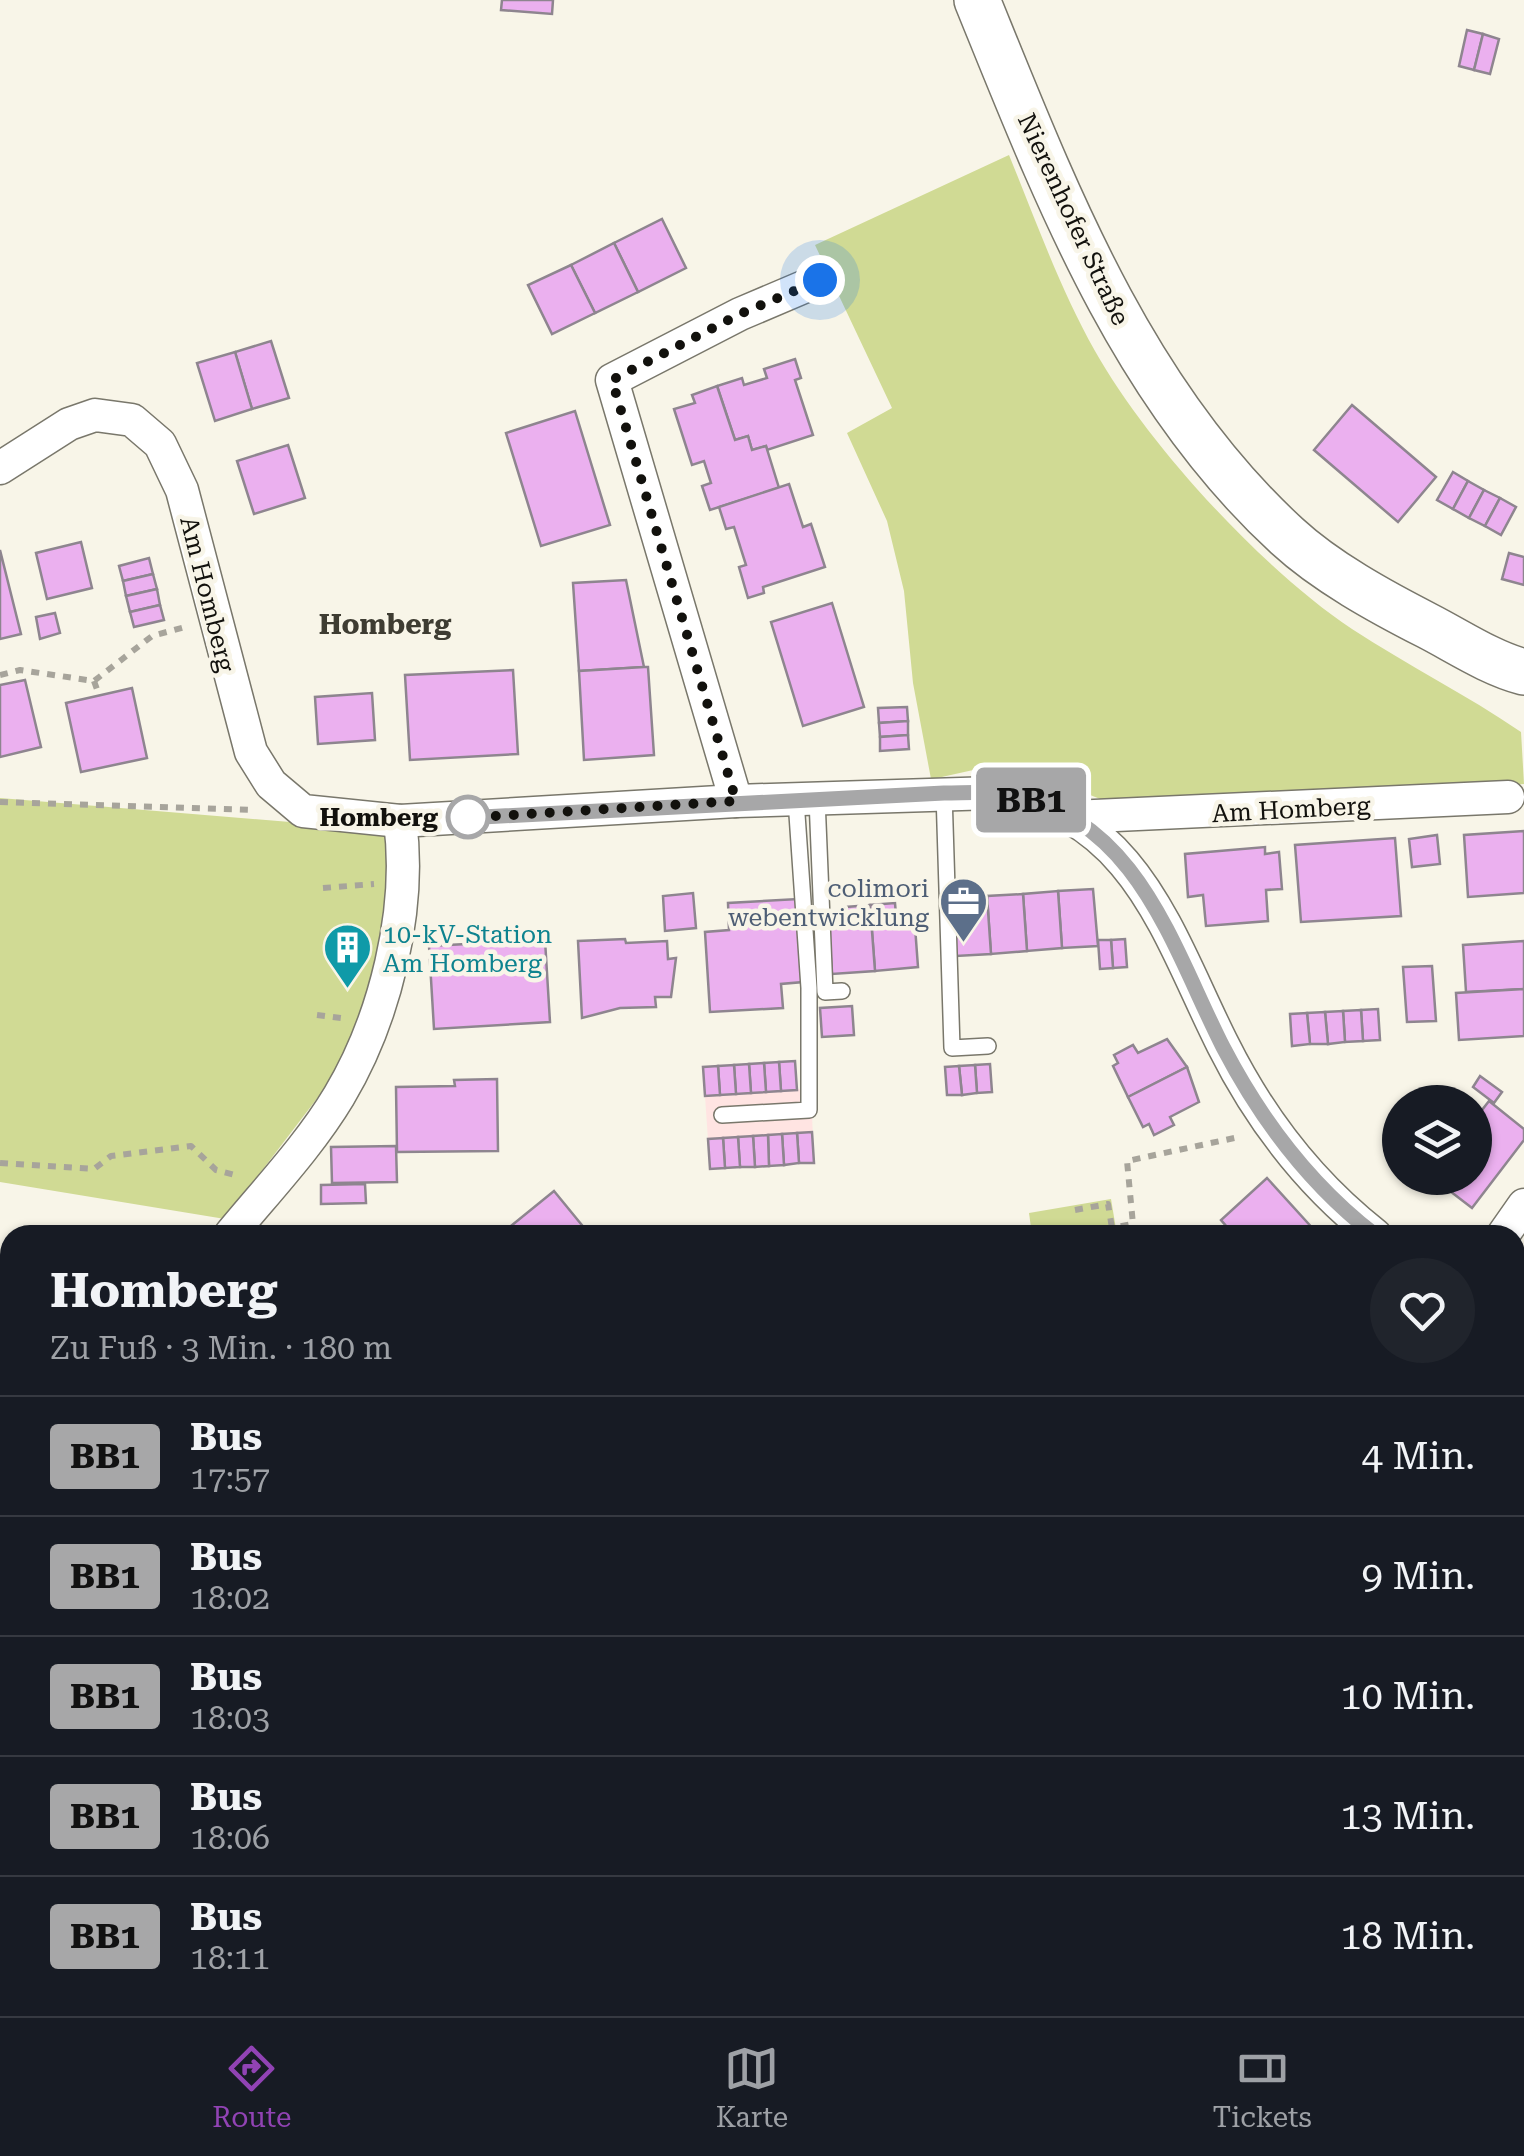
<!DOCTYPE html>
<html lang="de">
<meta charset="utf-8">
<style>
body{margin:0;font-family:"Roboto Serif",serif;background:#20242c;color:#f1f3f6;height:100vh;display:flex;flex-direction:column;font-size:38px;white-space:nowrap}
*{box-sizing:border-box;margin:0}
p{font-size:32px;color:#9ea1a6}
.icon{flex:none;width:55px;height:55px;fill:none;stroke:currentColor;stroke-width:2;stroke-linecap:round;stroke-linejoin:round}
.map{position:relative;flex:1;overflow:hidden}
.sheet{position:absolute;left:0px;top:1225px;width:1525px;height:792px;display:flex;flex-direction:column;background:#171b24;border-radius:30px 30px 0 0;box-shadow:0 2px 8px #0004}
.sheet>*{flex:none}
.badge{padding:0 20px;border-radius:8px;font-size:35px;line-height:65px}
.controls{position:absolute;left:1382px;top:1085px;display:grid;gap:20px}
.controls a{display:grid;place-items:center;width:110px;height:110px;border-radius:50%;background:#171b24;box-shadow:0 2px 8px #0004;font-size:50px}
.you{position:absolute;width:50px;height:50px;margin:-25px;border:8px solid #fff;border-radius:50%;background:#1a73e8;box-shadow:0 0 0 15px #1a73e833}
.map>.badge{position:absolute;translate:-50% -50%;box-shadow:0 0 0 5px #fff}
.round{display:grid;place-items:center;flex:none;width:105px;height:105px;border-radius:52px;background:#20242c}
.overview{display:flex;align-items:center;justify-content:space-between;height:170px;padding:0 50px}
h1{font-size:48px;font-weight:700;line-height:75px}
ul{padding:0;list-style:none}
li{display:flex;align-items:center;gap:30px;height:120px;padding:0 50px;border-top:2px solid #363941}
li div{flex:1}
li b{display:block;font-size:38px}
li em{font-style:normal}
li .badge{min-width:110px;font-weight:700;text-align:center}
.dock{display:flex;justify-content:space-around;align-items:center;height:140px;border-top:2px solid #363941;background:#171b24;font-size:28px;color:#9ea1a6}
.dock a{display:grid;justify-items:center;gap:5px}
.dock .active{color:#9143b4}
.map>svg:first-child{display:block}
.industrial{fill:#ffe4e2}
.green{fill:#d0da94}
.building{fill:#ebb0ef;stroke:#8e858f;stroke-width:2.5}
.lines{fill:none;stroke-linecap:round;stroke-linejoin:round}
.lane-casing{stroke:#79776b;stroke-width:18}
.street-casing{stroke:#79776b;stroke-width:35}
.secondary-casing{stroke:#79776b;stroke-width:48}
.path{stroke:#a7a49b;stroke-width:6;stroke-dasharray:8 8;stroke-linecap:butt}
.lane{stroke:#fff;stroke-width:15}
.street{stroke:#fff;stroke-width:32}
.secondary{stroke:#fff;stroke-width:45}
.line-casing{stroke:#fff;stroke-width:22}
.line{stroke:#a7a7a8;stroke-width:15}
.walk{stroke:#12110d;stroke-width:10;stroke-dasharray:0 18}
.stop-dot{fill:#fff;stroke:#a7a7a8;stroke-width:5}
.labels{text-anchor:middle;stroke-width:9;stroke-linejoin:round;paint-order:stroke}
.street-label{font-size:25px;fill:#12110d;stroke:#f8f5e8}
.stop-label{font-size:25px;font-weight:bold;fill:#12110d;stroke:#f8f5e8;text-anchor:end}
.service-label{font-size:25px;fill:#4e5e75;stroke:#f8f5e8;text-anchor:end}
.culture-label{font-size:25px;fill:#0d838f;stroke:#f8f5e8;text-anchor:start}
.neighbourhood-label{font-size:28px;font-weight:bold;fill:#3e3c32;stroke:#f8f5e8}
</style>
<div class="map">
<svg width="1524" height="2016" viewBox="0 0 1524 2016">
<rect width="100%" height="100%" fill="#f8f5e8"/>
<!-- industrial -->
<path class="industrial" d="M 795,1061 L 797,1089 L 811,1090 L 814,1163 L 710,1169 L 703,1067 Z"/>
<!-- green -->
<g class="green">
<path d="M 1009,155 C 1036,221 1060,289 1095,351 C 1148,445 1262,569 1352,629 C 1407,665 1467,695 1521,732 L 1524,784 L 1137,811 C 1090,800 1042,767 993,768 C 973,768 951,776 931,779 L 913,683 L 904,591 L 887,521 L 847,433 L 892,408 L 815,245 Z"/>
<path d="M 0,798 L 410,832 L 354,1050 L 225,1219 L 0,1182 Z"/>
<path d="M 1111,1199 L 1117,1235 L 1032,1235 L 1029,1213 Z"/>
<path d="M 0,1504 L 10,1508 L 10,1727 L 0,1744 Z"/>
<path d="M 0,1920 L 10,1924 L 10,2008 L 151,2008 L 165,2016 L 0,2016 Z"/>
</g>
<!-- building -->
<g class="building">
<path d="M 502,0 L 553,0 L 552,14 L 501,10 Z"/>
<path d="M 1467,30 L 1483,34 L 1474,70 L 1459,66 Z"/>
<path d="M 1483,34 L 1499,39 L 1490,74 L 1474,70 Z"/>
<path d="M 662,219 L 686,268 L 638,292 L 614,243 Z"/>
<path d="M 614,243 L 638,292 L 595,313 L 571,265 Z"/>
<path d="M 571,265 L 595,313 L 552,334 L 528,285 Z"/>
<path d="M 271,341 L 289,398 L 252,409 L 235,352 Z"/>
<path d="M 235,352 L 252,409 L 215,421 L 197,363 Z"/>
<path d="M 795,359 L 801,378 L 795,380 L 813,435 L 767,450 L 766,446 L 752,450 L 748,436 L 735,440 L 717,386 L 742,378 L 744,385 L 767,378 L 764,369 Z"/>
<path d="M 717,386 L 735,440 L 748,436 L 752,450 L 766,446 L 779,488 L 710,510 L 702,486 L 711,483 L 704,461 L 692,465 L 674,409 L 695,403 L 692,395 Z"/>
<path d="M 1352,405 L 1436,477 L 1398,522 L 1314,450 Z"/>
<path d="M 575,411 L 610,525 L 541,546 L 506,433 Z"/>
<path d="M 288,445 L 305,498 L 254,514 L 237,461 Z"/>
<path d="M 1453,472 L 1468,481 L 1453,509 L 1437,500 Z"/>
<path d="M 1468,481 L 1484,490 L 1469,518 L 1453,509 Z"/>
<path d="M 789,484 L 803,527 L 811,524 L 825,567 L 763,587 L 764,593 L 748,598 L 739,567 L 746,565 L 734,527 L 726,529 L 719,507 Z"/>
<path d="M 1484,490 L 1500,498 L 1485,526 L 1469,518 Z"/>
<path d="M 1500,498 L 1516,507 L 1501,535 L 1485,526 Z"/>
<path d="M 81,542 L 92,588 L 47,599 L 36,553 Z"/>
<path d="M 0,550 L 21,634 L 0,639 Z"/>
<path d="M 1509,553 L 1524,557 L 1524,585 L 1502,579 Z"/>
<path d="M 149,558 L 153,574 L 123,581 L 119,566 Z"/>
<path d="M 153,574 L 157,589 L 126,596 L 123,581 Z"/>
<path d="M 626,580 L 644,667 L 579,671 L 573,583 Z"/>
<path d="M 157,589 L 160,605 L 130,612 L 126,596 Z"/>
<path d="M 832,603 L 864,707 L 803,726 L 771,622 Z"/>
<path d="M 160,605 L 164,620 L 134,627 L 130,612 Z"/>
<path d="M 55,613 L 60,633 L 40,639 L 36,617 Z"/>
<path d="M 644,667 L 648,667 L 654,755 L 584,760 L 579,671 Z"/>
<path d="M 513,670 L 518,754 L 410,760 L 405,675 Z"/>
<path d="M 25,680 L 41,747 L 0,757 L 0,685 Z"/>
<path d="M 132,688 L 147,758 L 81,772 L 66,703 Z"/>
<path d="M 372,693 L 375,740 L 318,744 L 315,697 Z"/>
<path d="M 907,707 L 908,721 L 879,723 L 878,708 Z"/>
<path d="M 908,721 L 908,735 L 880,737 L 879,723 Z"/>
<path d="M 908,735 L 909,749 L 880,751 L 880,737 Z"/>
<path d="M 1524,831 L 1524,893 L 1468,897 L 1464,835 Z"/>
<path d="M 1437,835 L 1440,864 L 1412,867 L 1409,839 Z"/>
<path d="M 1395,838 L 1401,916 L 1301,922 L 1295,845 Z"/>
<path d="M 1265,847 L 1265,854 L 1279,852 L 1282,889 L 1266,890 L 1268,921 L 1206,926 L 1203,895 L 1188,897 L 1185,854 Z"/>
<path d="M 1093,889 L 1098,946 L 1062,948 L 1058,891 Z"/>
<path d="M 1058,891 L 1062,948 L 1027,951 L 1023,894 Z"/>
<path d="M 693,893 L 696,928 L 665,931 L 663,896 Z"/>
<path d="M 1023,894 L 1027,951 L 991,954 L 987,896 Z"/>
<path d="M 987,896 L 991,954 L 956,956 L 952,899 Z"/>
<path d="M 798,899 L 803,982 L 781,984 L 783,1008 L 710,1012 L 705,932 L 729,930 L 728,903 Z"/>
<path d="M 895,903 L 896,915 L 914,913 L 918,967 L 875,971 L 870,905 Z"/>
<path d="M 870,905 L 875,971 L 832,974 L 828,919 L 847,917 L 846,907 Z"/>
<path d="M 625,939 L 626,943 L 667,941 L 668,959 L 676,958 L 671,997 L 655,997 L 656,1007 L 620,1008 L 582,1018 L 578,941 Z"/>
<path d="M 1125,939 L 1127,967 L 1113,968 L 1111,940 Z"/>
<path d="M 545,940 L 550,1022 L 434,1029 L 429,946 Z"/>
<path d="M 1098,940 L 1111,940 L 1113,968 L 1100,969 Z"/>
<path d="M 1524,941 L 1524,989 L 1466,992 L 1463,945 Z"/>
<path d="M 1432,966 L 1436,1021 L 1407,1022 L 1403,967 Z"/>
<path d="M 1524,989 L 1524,1036 L 1459,1040 L 1456,993 Z"/>
<path d="M 852,1006 L 854,1035 L 822,1037 L 820,1008 Z"/>
<path d="M 1378,1009 L 1380,1040 L 1363,1041 L 1361,1010 Z"/>
<path d="M 1361,1010 L 1363,1041 L 1345,1042 L 1343,1011 Z"/>
<path d="M 1343,1011 L 1345,1042 L 1328,1044 L 1325,1012 Z"/>
<path d="M 1325,1012 L 1328,1044 L 1310,1044 L 1307,1013 Z"/>
<path d="M 1307,1013 L 1310,1044 L 1292,1046 L 1290,1014 Z"/>
<path d="M 1167,1039 L 1187,1067 L 1128,1097 L 1113,1066 L 1118,1063 L 1114,1055 L 1133,1045 L 1138,1053 Z"/>
<path d="M 795,1061 L 797,1090 L 781,1091 L 779,1062 Z"/>
<path d="M 779,1062 L 781,1091 L 766,1092 L 764,1063 Z"/>
<path d="M 764,1063 L 766,1092 L 751,1093 L 749,1064 Z"/>
<path d="M 749,1064 L 751,1093 L 736,1094 L 734,1065 Z"/>
<path d="M 990,1064 L 992,1092 L 977,1093 L 975,1065 Z"/>
<path d="M 734,1065 L 736,1094 L 720,1095 L 718,1066 Z"/>
<path d="M 975,1065 L 977,1093 L 962,1095 L 959,1066 Z"/>
<path d="M 718,1066 L 720,1095 L 705,1096 L 703,1067 Z"/>
<path d="M 959,1066 L 962,1095 L 947,1095 L 945,1067 Z"/>
<path d="M 1187,1067 L 1199,1102 L 1170,1117 L 1174,1125 L 1154,1135 L 1149,1124 L 1143,1127 L 1128,1097 Z"/>
<path d="M 1480,1076 L 1502,1092 L 1494,1103 L 1473,1087 Z"/>
<path d="M 497,1079 L 498,1151 L 397,1152 L 396,1087 L 455,1086 L 454,1080 Z"/>
<path d="M 1489,1101 L 1524,1129 L 1524,1140 L 1472,1208 L 1433,1178 L 1475,1178 L 1475,1119 Z"/>
<path d="M 812,1132 L 814,1163 L 799,1163 L 797,1133 Z"/>
<path d="M 797,1133 L 799,1163 L 784,1165 L 782,1134 Z"/>
<path d="M 782,1134 L 784,1165 L 769,1166 L 768,1135 Z"/>
<path d="M 768,1135 L 769,1166 L 755,1167 L 753,1136 Z"/>
<path d="M 753,1136 L 755,1167 L 740,1167 L 738,1137 Z"/>
<path d="M 738,1137 L 740,1167 L 725,1168 L 723,1138 Z"/>
<path d="M 723,1138 L 725,1168 L 710,1169 L 708,1139 Z"/>
<path d="M 396,1146 L 397,1182 L 332,1183 L 331,1147 Z"/>
<path d="M 1267,1178 L 1316,1232 L 1312,1235 L 1234,1235 L 1221,1220 Z"/>
<path d="M 365,1184 L 366,1203 L 321,1204 L 321,1185 Z"/>
<path d="M 554,1191 L 590,1235 L 510,1235 L 506,1230 Z"/>
<path d="M 0,1385 L 10,1389 L 10,1478 L 0,1473 Z"/>
<path d="M 1515,1402 L 1524,1409 L 1524,1478 L 1515,1489 Z"/>
<path d="M 1515,1911 L 1524,1919 L 1524,1945 L 1515,1956 Z"/>
<path d="M 486,2008 L 539,2008 L 540,2016 L 480,2016 Z"/>
<path d="M 784,2008 L 834,2008 L 840,2012 L 837,2016 L 777,2016 Z"/>
<path d="M 947,2008 L 1014,2008 L 1024,2016 L 940,2016 Z"/>
<path d="M 1388,2008 L 1446,2008 L 1456,2016 L 1398,2016 Z"/>
</g>
<g class="lines">
<defs>
<g id="lane">
<path d="M 944,793 L 952,1048 L 988,1046"/>
<path d="M 817,799 L 825,992 L 842,991"/>
<path d="M 722,1115 L 809,1110 L 809,988 L 796,800"/>
<path d="M 0,1272 L 10,1273"/>
</g>
<g id="street">
<path d="M 0,468 L 69,424 L 95,415 L 132,420 L 160,444 L 182,490 L 251,752 L 271,784 L 303,811 L 400,821 L 736,801 L 993,793 C 1135,810 1168,936 1223,1045 C 1260,1119 1310,1184 1375,1235"/>
<path d="M 736,801 L 612,380 L 740,314 L 820,280"/>
<path d="M 1073,817 L 1508,797"/>
<path d="M 230,1235 C 267,1190 309,1146 339,1096 C 385,1019 412,910 400,821"/>
<path d="M 1503,1235 L 1524,1205"/>
<path d="M 1515,1343 L 1524,1351"/>
<path d="M 1515,1825 L 1524,1832"/>
<path d="M 1515,1995 L 1524,1984"/>
<path d="M 889,2016 L 896,2008"/>
</g>
<path id="secondary" d="M 977,0 C 1055,192 1131,393 1287,536 C 1326,572 1381,602 1428,626 C 1459,642 1490,663 1524,672"/>
</defs>
<!-- lane casing -->
<use href="#lane" class="lane-casing"/>
<!-- street casing -->
<use href="#street" class="street-casing"/>
<!-- secondary casing -->
<use href="#secondary" class="secondary-casing"/>
<!-- path -->
<g class="path">
<path d="M 0,675 L 20,670 L 94,681 L 152,636 L 185,627"/>
<path d="M 94,681 L 99,695"/>
<path d="M 0,802 L 252,810"/>
<path d="M 323,888 L 374,884"/>
<path d="M 317,1015 L 341,1018"/>
<path d="M 0,1163 L 94,1169 L 111,1156 L 191,1146 L 216,1170 L 239,1176"/>
<path d="M 1075,1210 L 1108,1204 L 1112,1228"/>
<path d="M 624,1235 L 629,1231 L 633,1235"/>
<path d="M 1113,1235 L 1112,1228 L 1132,1224"/>
<path d="M 1134,1235 L 1127,1161 L 1239,1137"/>
<path d="M 10,1331 L 4,1344 L 10,1347"/>
<path d="M 1515,1704 L 1524,1693"/>
<path d="M 1515,1745 L 1517,1741"/>
<path d="M 0,1747 L 10,1727"/>
<path d="M 0,1914 L 10,1919"/>
<path d="M 156,2008 L 170,2016"/>
</g>
<!-- lane -->
<use href="#lane" class="lane"/>
<!-- street -->
<use href="#street" class="street"/>
<!-- secondary -->
<use href="#secondary" class="secondary"/>
</g>
<g class="lines">
<defs>
<path id="line" d="M 464,818 L 944,793 C 967,793 990,791 1012,795 C 1138,819 1173,949 1223,1047 C 1261,1120 1310,1185 1375,1235"/>
</defs>
<!-- line casing -->
<use href="#line" class="line-casing"/>
<!-- line -->
<use href="#line" class="line"/>
<!-- walk -->
<path class="walk" d="M 468,817 L 464,818 L 736,801 L 612,380 L 740,314 L 820,280"/>
</g>
<!-- icons -->
<defs>
<symbol id="office-pin" viewBox="-11 -11 22 30"><path d="M0 17L-7.5 6A9.5 9.5 0 1 1 7.5 6Z" fill="#5c6f8a" stroke="#f8f5e8"/><path d="M-6-3h4V-5.5h4V-3h4V5H-6ZM-1-4.5V-3h2v-1.5ZM-6 0V1H6V0Z" fill="#fff"/></symbol>
<symbol id="building-pin" viewBox="-11 -11 22 30"><path d="M0 17L-7.5 6A9.5 9.5 0 1 1 7.5 6Z" fill="#0f9aa8" stroke="#f8f5e8"/><path d="M-4-6H4V6H1V3H-1V6H-4ZM-2.5-4.3h1.7v1.8h-1.7ZM.8-4.3h1.7v1.8H.8ZM-2.5-1h1.7V.8h-1.7ZM.8-1h1.7V.8H.8Z" fill="#fff"/></symbol>
</defs>
<g fill-rule="evenodd">
<use href="#office-pin" x="936" y="874" width="55" height="75"/>
<use href="#building-pin" x="320" y="920" width="55" height="75"/>
</g>
<!-- markers -->
<circle class="stop-dot" cx="468" cy="817" r="20"/>
<g class="labels">
<!-- street labels -->
<g class="street-label">
<text transform="translate(1074 219) rotate(65)" y="9">Nierenhofer Straße</text>
<text transform="translate(208 594) rotate(76)" y="9">Am Homberg</text>
<text transform="translate(1291 809) rotate(-3)" y="9">Am Homberg</text>
</g>
<!-- stop labels -->
<g class="stop-label">
<text x="438" y="826">Homberg</text>
</g>
<!-- service labels -->
<g class="service-label">
<text x="929" y="897">colimori<tspan x="929" dy="29">webentwicklung</tspan></text>
</g>
<!-- culture labels -->
<g class="culture-label">
<text x="383" y="943">10-kV-Station<tspan x="383" dy="29">Am Homberg</tspan></text>
</g>
<!-- neighbourhood labels -->
<g class="neighbourhood-label">
<text x="385" y="634">Homberg</text>
</g>
</g>
</svg>
<div class="controls">
<a><svg class="icon" aria-label="layers" viewBox="0 0 24 24"><path d="M12 4l9 5-9 5-9-5zM3 14l9 5 9-5"/></svg></a>
</div>
<div class="you" style="left:820px;top:280px"></div>
<b class="badge" style="left:1031px;top:800px;background:#a7a7a8;color:#111">BB1</b>
<section class="sheet">
<div class="overview"><div><h1>Homberg</h1><p>Zu Fuß · 3 Min. · 180 m</p></div><a class="round"><svg class="icon" aria-label="heart" viewBox="0 0 24 24"><path d="M12 20l-8-8c-3-5 5-10 8-4 3-6 11-1 8 4z"/></svg></a></div>
<ul>
<li><span class="badge" style="background:#a7a7a8;color:#111">BB1</span><div><b>Bus</b><p>17:57</p></div><em>4 Min.</em></li>
<li><span class="badge" style="background:#a7a7a8;color:#111">BB1</span><div><b>Bus</b><p>18:02</p></div><em>9 Min.</em></li>
<li><span class="badge" style="background:#a7a7a8;color:#111">BB1</span><div><b>Bus</b><p>18:03</p></div><em>10 Min.</em></li>
<li><span class="badge" style="background:#a7a7a8;color:#111">BB1</span><div><b>Bus</b><p>18:06</p></div><em>13 Min.</em></li>
<li><span class="badge" style="background:#a7a7a8;color:#111">BB1</span><div><b>Bus</b><p>18:11</p></div><em>18 Min.</em></li>
</ul>
</section>
</div>
<nav class="dock">
<a class="active"><svg class="icon" aria-label="directions" viewBox="0 0 24 24"><path d="M12 3l9 9-9 9-9-9zM9 14v-3h6M13 9l2 2-2 2"/></svg>Route</a>
<a><svg class="icon" aria-label="map" viewBox="0 0 24 24"><path d="M3 6l6-2 6 2 6-2v14l-6 2-6-2-6 2zM9 4v14M15 6v14"/></svg>Karte</a>
<a><svg class="icon" aria-label="tickets" viewBox="0 0 24 24"><path d="M3 7h18v10H3zM15 7v10"/></svg>Tickets</a>
</nav>
